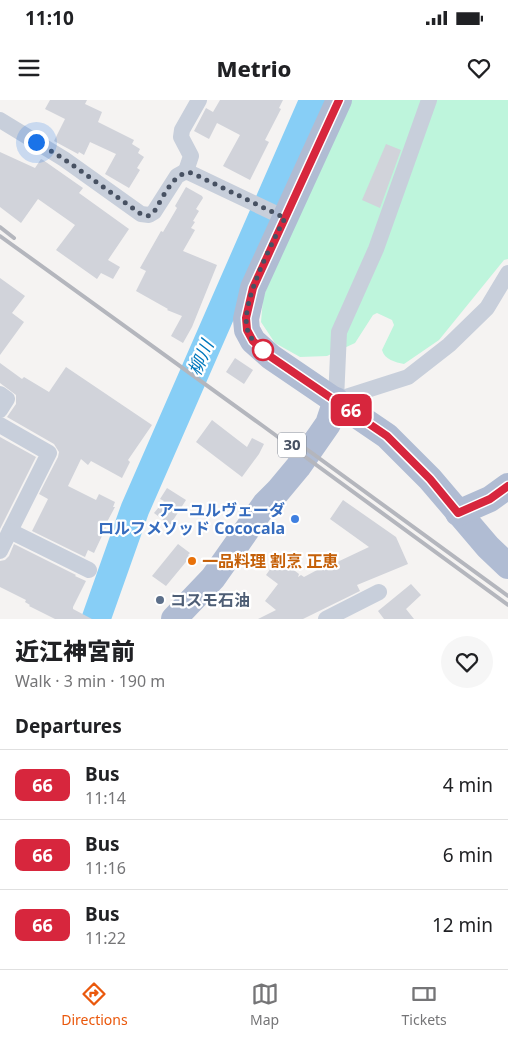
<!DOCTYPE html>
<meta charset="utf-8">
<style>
body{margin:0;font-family:"Noto Sans","Noto Sans JP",sans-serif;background:#f6f6f6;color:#202124;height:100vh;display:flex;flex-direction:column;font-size:19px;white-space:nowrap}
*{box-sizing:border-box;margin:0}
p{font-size:16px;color:#757577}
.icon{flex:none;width:28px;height:28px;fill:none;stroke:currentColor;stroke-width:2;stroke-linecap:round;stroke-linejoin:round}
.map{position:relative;height:519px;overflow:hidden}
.sheet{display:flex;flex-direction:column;background:#fff;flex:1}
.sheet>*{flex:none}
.badge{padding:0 10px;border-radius:8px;font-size:18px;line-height:32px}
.you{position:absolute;width:25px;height:25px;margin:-12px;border:4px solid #fff;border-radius:50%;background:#1a73e8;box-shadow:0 0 0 8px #1a73e833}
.map>.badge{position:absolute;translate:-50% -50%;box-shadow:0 0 0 2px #fff}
h2{padding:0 15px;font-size:19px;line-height:45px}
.round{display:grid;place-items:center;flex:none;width:52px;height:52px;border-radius:26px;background:#f6f6f6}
.summary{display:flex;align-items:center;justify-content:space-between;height:85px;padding:0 15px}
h1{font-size:24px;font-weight:800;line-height:38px}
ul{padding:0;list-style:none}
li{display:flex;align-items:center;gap:15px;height:70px;padding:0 15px;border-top:1px solid #e0e0e0}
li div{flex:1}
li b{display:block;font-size:19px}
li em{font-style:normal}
li .badge{min-width:55px;font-weight:700;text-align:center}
.status{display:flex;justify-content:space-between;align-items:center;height:35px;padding:0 25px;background:#fff;direction:ltr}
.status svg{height:14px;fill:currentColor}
header{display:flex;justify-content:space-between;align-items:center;height:65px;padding:0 15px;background:#fff;font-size:22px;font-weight:800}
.dock{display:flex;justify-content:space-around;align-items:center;height:70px;border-top:1px solid #e0e0e0;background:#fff;font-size:14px;color:#757577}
.dock a{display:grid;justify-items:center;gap:2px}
.dock .on{color:#ea580c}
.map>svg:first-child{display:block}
.green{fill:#bef5dc}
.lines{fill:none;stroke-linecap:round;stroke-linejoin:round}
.river{stroke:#87cef6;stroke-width:29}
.building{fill:#d1d3da}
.minor{stroke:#c8cfdb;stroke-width:16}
.primary{stroke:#b0bcd3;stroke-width:26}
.rail{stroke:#b4b6bd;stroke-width:4}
.line-casing{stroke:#fff;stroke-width:11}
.line{stroke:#d7263d;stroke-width:8}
.walk{stroke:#475162;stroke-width:5;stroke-dasharray:0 9}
.stop-dot{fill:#fff;stroke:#d7263d;stroke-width:2.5}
.shop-dot{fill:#3f7fe0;stroke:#fff;stroke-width:2}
.food-dot{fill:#e8710a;stroke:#fff;stroke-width:2}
.service-dot{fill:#5c6f8a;stroke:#fff;stroke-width:2}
.labels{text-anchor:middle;stroke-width:4.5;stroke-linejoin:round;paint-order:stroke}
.shield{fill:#fff;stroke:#7e8591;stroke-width:1}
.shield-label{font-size:15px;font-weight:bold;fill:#475162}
.shop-label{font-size:16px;font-weight:bold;fill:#366cbe;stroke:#fff;text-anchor:end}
.food-label{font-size:16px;font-weight:bold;fill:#c56008;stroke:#fff;text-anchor:start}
.service-label{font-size:16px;font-weight:bold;fill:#4e5e75;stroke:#fff;text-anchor:start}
.water-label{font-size:18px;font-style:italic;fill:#0078bd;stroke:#fff}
</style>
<div class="status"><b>11:10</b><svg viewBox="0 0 49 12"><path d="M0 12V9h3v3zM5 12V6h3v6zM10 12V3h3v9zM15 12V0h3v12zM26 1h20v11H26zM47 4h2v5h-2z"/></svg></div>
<header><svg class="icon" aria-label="menu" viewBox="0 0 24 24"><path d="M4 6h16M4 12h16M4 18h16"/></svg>Metrio<svg class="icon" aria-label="heart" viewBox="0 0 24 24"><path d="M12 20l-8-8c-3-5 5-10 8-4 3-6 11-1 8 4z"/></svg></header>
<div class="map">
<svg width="508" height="519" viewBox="0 0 508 519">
<rect width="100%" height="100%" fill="#f5f3f2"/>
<!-- green -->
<path class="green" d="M 340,0 L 508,0 L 508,159 L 504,160 L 439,240 L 404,264 C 395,262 385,260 382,250 L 394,225 L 392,220 L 377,213 L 373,215 L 355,243 L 327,256 L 300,257 L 275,243 L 261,222 L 263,198 Z"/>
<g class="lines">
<!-- river -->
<path class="river" d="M 96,519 L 135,409 L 314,0"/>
</g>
<!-- building -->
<g class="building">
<path d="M 50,0 L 87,0 L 85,4 L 102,12 L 98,22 L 134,40 L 132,44 L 140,49 L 138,53 L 144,57 L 137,68 L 140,70 L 129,88 L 105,74 L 116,54 L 90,42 L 84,55 L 79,52 L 78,54 L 54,41 L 65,19 L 45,9 Z"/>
<path d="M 220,0 L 283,0 L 279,8 L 281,9 L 265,40 L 269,42 L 250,80 L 223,66 L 240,35 L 217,23 L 209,39 L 194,31 L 206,8 L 213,12 Z"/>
<path d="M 386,44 L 401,50 L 380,108 L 362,100 Z"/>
<path d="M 0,52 L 35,68 L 41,59 L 43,60 L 83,88 L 79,93 L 129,129 L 108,160 L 120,167 L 113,179 L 101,173 L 97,179 L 56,150 L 75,125 L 38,99 L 21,123 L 0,107 Z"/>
<path d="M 186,87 L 202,96 L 203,98 L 196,109 L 199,111 L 193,121 L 195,122 L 191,128 L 195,130 L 183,151 L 217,165 L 192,227 L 183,243 L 171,236 L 182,216 L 167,210 L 168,209 L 136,191 L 146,171 L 140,168 L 161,131 L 163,132 L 177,108 L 175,106 Z"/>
<path d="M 0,178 L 25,196 L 12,213 L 24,222 L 0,255 Z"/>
<path d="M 235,258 L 253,270 L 244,284 L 226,272 Z"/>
<path d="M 0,263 L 22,279 L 24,277 L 49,292 L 66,267 L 152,325 L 128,360 L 130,362 L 122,378 L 91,361 L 88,365 L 81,359 L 68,386 L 96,400 L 99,394 L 115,402 L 113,407 L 115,407 L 107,422 L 108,423 L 94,453 L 88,450 L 85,457 L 32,431 L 48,399 L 39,394 L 58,357 L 59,352 L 54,344 L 7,317 L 16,304 L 16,295 L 0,283 Z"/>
<path d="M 212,320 L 247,347 L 252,338 L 264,344 L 259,354 L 242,377 L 196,342 Z"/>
<path d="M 0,337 L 36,357 L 0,429 Z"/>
<path d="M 167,388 L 186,400 L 170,425 L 154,413 L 164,401 L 160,399 Z"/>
<path d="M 343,400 L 396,437 L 408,464 L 357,485 L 360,491 L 303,519 L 258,519 L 276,510 L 265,501 L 278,484 L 266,475 L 278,458 L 299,474 L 298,477 L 301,475 L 304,477 L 332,462 L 333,464 L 369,447 L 330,419 Z"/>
<path d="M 14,444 L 76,475 L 75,476 L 86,481 L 73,507 L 73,509 L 92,519 L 55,519 L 29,506 L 30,505 L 25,502 L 26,500 L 0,487 L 0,461 L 5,460 L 9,456 Z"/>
<path d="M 178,444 L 190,453 L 188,455 L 190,457 L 166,486 L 152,476 Z"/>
<path d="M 411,484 L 421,495 L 406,509 L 414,519 L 384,519 L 378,511 Z"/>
</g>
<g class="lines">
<!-- minor -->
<g class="minor">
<path d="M 429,0 L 376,149 L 339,232 L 336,300 L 408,277 L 449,245 L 487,208 L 508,173"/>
<path d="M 0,20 L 64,59 L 141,114 L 149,115 L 154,112 L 177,76 L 186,71 L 285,118"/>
<path d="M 186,71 L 191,56 L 181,37 L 182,30 L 199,0"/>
<path d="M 0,294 L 7,299 L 0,310"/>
<path d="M 0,325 L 49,353 L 0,451"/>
<path d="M 10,431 L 89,470"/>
<path d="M 326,519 L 379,492"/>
</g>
<!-- primary -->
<g class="primary">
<path d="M 339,0 L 253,188 L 246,219 L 247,230 L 253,241 L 271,257 L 387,336 L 430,379 L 488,447 L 508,466"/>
<path d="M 458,413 L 490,399 L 508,386"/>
<path d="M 174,519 L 213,478 L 265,404 L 278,391 L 298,367 L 328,324 L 336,300"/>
</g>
<!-- rail -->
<g class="rail">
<path d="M 0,127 L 14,138"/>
<path d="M 0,136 L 263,326 L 508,505"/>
<path d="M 290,337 L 508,496"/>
</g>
</g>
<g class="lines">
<defs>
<path id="line" d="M 339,0 L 253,188 L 246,218 L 247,230 L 253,241 L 271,257 L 387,336 L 430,379 L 458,413 L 490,399 L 508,386"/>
</defs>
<!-- line casing -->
<use href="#line" class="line-casing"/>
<!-- line -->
<use href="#line" class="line"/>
<!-- walk -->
<path class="walk" d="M 36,42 L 64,59 L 141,114 L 148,116 L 154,112 C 162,99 175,69 192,73 L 285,118 C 272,143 241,202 247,228 C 249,237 256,245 263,250"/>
</g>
<!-- markers -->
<circle class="stop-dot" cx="263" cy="250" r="10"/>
<circle class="shop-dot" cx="295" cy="419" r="5"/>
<circle class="food-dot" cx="192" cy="461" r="5"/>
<circle class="service-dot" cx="160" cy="500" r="5"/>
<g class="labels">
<!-- shield labels -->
<rect class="shield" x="278" y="332.5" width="28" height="25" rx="4"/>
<g class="shield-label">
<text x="292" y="350">30</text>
</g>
<!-- shop labels -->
<g class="shop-label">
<text x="285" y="416">アーユルヴェーダ<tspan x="285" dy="18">ロルフメソッド Cococala</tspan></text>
</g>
<!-- food labels -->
<g class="food-label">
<text x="202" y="467">一品料理 割烹 正恵</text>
</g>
<!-- service labels -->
<g class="service-label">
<text x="170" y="506">コスモ石油</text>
</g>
<!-- water labels -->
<g class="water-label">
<text transform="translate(201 258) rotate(-66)" y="6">柳川</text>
</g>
</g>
</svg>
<div class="you" style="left:36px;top:42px"></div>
<b class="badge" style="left:351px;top:310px;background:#d7263d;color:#fff">66</b>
</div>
<section class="sheet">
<div class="summary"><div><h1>近江神宮前</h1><p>Walk · 3 min · 190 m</p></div><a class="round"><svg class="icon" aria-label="heart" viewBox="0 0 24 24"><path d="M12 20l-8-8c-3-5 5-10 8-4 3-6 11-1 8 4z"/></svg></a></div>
<h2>Departures</h2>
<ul>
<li><span class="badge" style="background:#d7263d;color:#fff">66</span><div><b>Bus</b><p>11:14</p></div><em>4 min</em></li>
<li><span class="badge" style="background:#d7263d;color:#fff">66</span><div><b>Bus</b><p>11:16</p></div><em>6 min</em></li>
<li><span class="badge" style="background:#d7263d;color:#fff">66</span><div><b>Bus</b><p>11:22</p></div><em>12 min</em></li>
</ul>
</section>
<nav class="dock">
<a class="on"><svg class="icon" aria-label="directions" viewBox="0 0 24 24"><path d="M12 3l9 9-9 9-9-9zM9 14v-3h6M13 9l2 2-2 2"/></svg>Directions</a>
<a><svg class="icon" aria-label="map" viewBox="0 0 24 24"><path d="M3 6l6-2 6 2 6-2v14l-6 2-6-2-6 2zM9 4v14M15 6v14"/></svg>Map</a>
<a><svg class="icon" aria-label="tickets" viewBox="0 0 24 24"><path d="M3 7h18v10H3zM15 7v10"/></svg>Tickets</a>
</nav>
